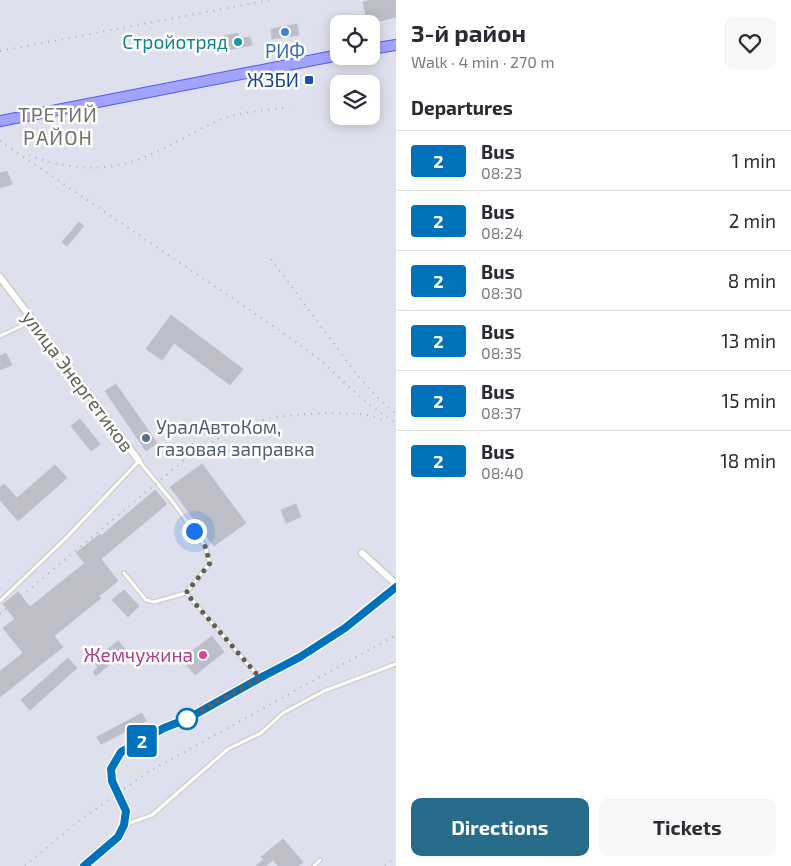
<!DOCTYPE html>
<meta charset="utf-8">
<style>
body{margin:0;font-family:"Exo 2",sans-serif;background:#f7f7f7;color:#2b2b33;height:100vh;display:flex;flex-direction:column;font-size:19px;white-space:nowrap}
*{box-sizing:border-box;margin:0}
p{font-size:16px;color:#7c7c81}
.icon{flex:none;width:28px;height:28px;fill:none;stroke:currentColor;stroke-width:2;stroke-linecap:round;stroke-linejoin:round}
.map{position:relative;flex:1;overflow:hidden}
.sheet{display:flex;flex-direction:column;background:#fff;width:395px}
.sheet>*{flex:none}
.badge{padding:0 10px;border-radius:4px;font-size:18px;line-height:32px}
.tools{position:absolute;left:330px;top:15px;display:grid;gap:10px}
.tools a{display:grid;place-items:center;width:50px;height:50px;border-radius:10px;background:#fff;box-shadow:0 2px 12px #0003;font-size:25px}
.you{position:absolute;width:25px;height:25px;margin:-12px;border:4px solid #fff;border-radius:50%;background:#1a73e8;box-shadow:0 0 0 8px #1a73e833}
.map>.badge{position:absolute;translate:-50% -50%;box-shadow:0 0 0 2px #fff}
h2{padding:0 15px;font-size:19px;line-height:45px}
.round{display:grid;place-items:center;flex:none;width:52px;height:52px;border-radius:10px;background:#f7f7f7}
.overview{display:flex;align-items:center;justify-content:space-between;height:85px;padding:0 15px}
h1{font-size:24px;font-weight:700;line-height:38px}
.button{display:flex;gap:10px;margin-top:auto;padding:10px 15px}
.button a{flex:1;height:58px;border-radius:10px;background:#266c8a;color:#fff;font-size:20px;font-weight:700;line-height:58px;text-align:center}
.button a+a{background:#f7f7f7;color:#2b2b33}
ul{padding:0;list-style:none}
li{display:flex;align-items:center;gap:15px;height:60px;padding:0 15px;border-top:1px solid #e1e1e2}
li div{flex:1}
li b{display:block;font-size:19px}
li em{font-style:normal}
li .badge{min-width:55px;font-weight:700;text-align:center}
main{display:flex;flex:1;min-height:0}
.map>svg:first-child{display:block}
.building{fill:#bdbec7;stroke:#bec0d2}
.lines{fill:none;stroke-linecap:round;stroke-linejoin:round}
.lane-casing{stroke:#cfcdc7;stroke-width:5.5}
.street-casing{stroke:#cfcdc7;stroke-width:9}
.secondary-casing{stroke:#d5d3cb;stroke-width:11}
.primary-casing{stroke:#4b5cfa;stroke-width:12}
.lane{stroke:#fff;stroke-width:3}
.street{stroke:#fff;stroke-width:6}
.secondary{stroke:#fff;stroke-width:9}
.primary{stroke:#a4a2ff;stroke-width:10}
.rail{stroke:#aeadab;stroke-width:2;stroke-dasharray:1 6;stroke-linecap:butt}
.line-casing{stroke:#fff;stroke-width:11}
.line{stroke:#0072bc;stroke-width:8}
.walk{stroke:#625f58;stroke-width:5;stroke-dasharray:0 9}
.shop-dot{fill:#3f7fe0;stroke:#fff;stroke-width:2}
.culture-dot{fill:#0f9aa8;stroke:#fff;stroke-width:2}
.transit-dot{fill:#1a4fb4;stroke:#fff;stroke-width:2}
.service-dot{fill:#5c6f8a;stroke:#fff;stroke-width:2}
.hotel-dot{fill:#d1479c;stroke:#fff;stroke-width:2}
.stop-dot{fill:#fff;stroke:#0072bc;stroke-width:2.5}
.labels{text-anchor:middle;stroke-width:5;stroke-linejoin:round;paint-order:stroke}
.culture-label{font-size:19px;fill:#0d838f;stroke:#fff;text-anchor:end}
.shop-label{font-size:19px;fill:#366cbe;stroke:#fff}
.transit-label{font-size:19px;fill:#164399;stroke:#fff;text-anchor:end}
.street-label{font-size:19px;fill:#625f58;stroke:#fff}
.service-label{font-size:19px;fill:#4e5e75;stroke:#fff;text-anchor:start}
.hotel-label{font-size:19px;fill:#b23c85;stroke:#fff;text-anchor:end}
.neighbourhood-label{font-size:20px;letter-spacing:1px;fill:#747169;stroke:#fff}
</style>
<main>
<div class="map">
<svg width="396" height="866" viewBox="0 0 396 866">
<rect width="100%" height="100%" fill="#dfe0ed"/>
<!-- building -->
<g class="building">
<path d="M 371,0 L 396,0 L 396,17 L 368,24 L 363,2 Z"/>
<path d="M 297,24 L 299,35 L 272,39 L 271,29 Z"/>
<path d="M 238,33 L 239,39 L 250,37 L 252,45 L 227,50 L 224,36 Z"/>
<path d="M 7,171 L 12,184 L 0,188 L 0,173 Z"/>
<path d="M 79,222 L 84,226 L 67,246 L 62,242 Z"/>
<path d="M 171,315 L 243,369 L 230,385 L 174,343 L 162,360 L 146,349 Z"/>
<path d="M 6,353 L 12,365 L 0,370 L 0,356 Z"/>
<path d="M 116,384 L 157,443 L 146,451 L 105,391 Z"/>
<path d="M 80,419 L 100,444 L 91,451 L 71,426 Z"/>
<path d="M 202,464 L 246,523 L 214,546 L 170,487 Z"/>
<path d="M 55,465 L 67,478 L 18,521 L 0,500 L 0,487 L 4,484 L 17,498 Z"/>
<path d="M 155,490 L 167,504 L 101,559 L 118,581 L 99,596 L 101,598 L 54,636 L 63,647 L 0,697 L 0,671 L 23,653 L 3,628 L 15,619 L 3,604 L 18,592 L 30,607 L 85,563 L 76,553 L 100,534 L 101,536 Z"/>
<path d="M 296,504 L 301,517 L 286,523 L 281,510 Z"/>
<path d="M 124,590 L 139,606 L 128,617 L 112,600 Z"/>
<path d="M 212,636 L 224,652 L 195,675 L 182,659 Z"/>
<path d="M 118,641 L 126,650 L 96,676 L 93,672 L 98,667 L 94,661 Z"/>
<path d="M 68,658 L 77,668 L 30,710 L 21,700 Z"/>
<path d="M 142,713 L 146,721 L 101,744 L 97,737 Z"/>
<path d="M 283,839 L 303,862 L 298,866 L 278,866 L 273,860 L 266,866 L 256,866 L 264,859 L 261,857 Z"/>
</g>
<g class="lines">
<defs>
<g id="lane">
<path d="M 0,336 L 32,321"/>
<path d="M 124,573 L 146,600 L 154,602 L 186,593 L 259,677"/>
<path d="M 0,601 L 65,539 L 139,461 L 172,501 L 205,546 L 210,563 L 186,593"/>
<path d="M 127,824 L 152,815 L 228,749 L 261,733 L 283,713 L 324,691 L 396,664"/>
<path d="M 314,866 L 320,860"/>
</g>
<g id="street">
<path d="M 0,277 L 139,461"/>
<path d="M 362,553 L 396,584"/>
</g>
<path id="secondary" d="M 84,866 L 118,837 L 125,825 L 126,811 L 112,781 L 111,769 L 121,752 L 164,728 L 187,719 L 260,677 L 300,657 L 345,628 L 396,587"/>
<g id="primary">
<path d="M 371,49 L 396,45"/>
<path d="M 0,121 L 339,55"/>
</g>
</defs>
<!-- lane casing -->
<use href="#lane" class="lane-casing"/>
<!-- street casing -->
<use href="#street" class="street-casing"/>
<!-- secondary casing -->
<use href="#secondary" class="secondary-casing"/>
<!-- primary casing -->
<use href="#primary" class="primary-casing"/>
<!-- lane -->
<use href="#lane" class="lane"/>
<!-- street -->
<use href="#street" class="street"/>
<!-- secondary -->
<use href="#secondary" class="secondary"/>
<!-- primary -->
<use href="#primary" class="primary"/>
<!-- rail -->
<g class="rail">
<path d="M 0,51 L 270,0"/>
<path d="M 0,141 L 291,338 L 320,360 L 368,404 L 396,423"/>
<path d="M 29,155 C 66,170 107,173 145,157 C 173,146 199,127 228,117 C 247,111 269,110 289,107"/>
<path d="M 271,259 L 358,376 L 375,395 L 396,414"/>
<path d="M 0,614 L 188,457 L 234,429 L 273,417 L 325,413 L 363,414 L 387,421"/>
<path d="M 25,866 L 80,820 L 148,772 L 396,635"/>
<path d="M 385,866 L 396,857"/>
</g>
</g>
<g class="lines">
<defs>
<path id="line" d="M 84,866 L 118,837 L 124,825 L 126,811 L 112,781 L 111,769 L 121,752 L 164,728 L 187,719 L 260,678 L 300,657 L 345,628 L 396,587"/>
</defs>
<!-- line casing -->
<use href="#line" class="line-casing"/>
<!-- line -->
<use href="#line" class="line"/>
<!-- walk -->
<path class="walk" d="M 187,719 L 260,678 L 186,593 L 210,563 L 205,546 L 194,531"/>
</g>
<!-- markers -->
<circle class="shop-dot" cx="285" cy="32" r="5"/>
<circle class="culture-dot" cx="238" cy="42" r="5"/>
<rect class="transit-dot" x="304" y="75" width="10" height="10" rx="2.5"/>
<circle class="service-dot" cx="146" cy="438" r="5"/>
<circle class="hotel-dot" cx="203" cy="655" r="5"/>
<circle class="stop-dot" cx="187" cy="719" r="10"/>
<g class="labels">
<!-- culture labels -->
<g class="culture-label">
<text x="228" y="49">Стройотряд</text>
</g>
<!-- shop labels -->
<g class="shop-label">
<text x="285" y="58">РИФ</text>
</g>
<!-- transit labels -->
<g class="transit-label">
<text x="299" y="87">ЖЗБИ</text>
</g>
<!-- street labels -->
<g class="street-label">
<text transform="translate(78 381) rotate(53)" y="7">улица Энергетиков</text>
</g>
<!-- service labels -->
<g class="service-label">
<text x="156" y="434">УралАвтоКом,<tspan x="156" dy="22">газовая заправка</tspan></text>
</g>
<!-- hotel labels -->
<g class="hotel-label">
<text x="193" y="662">Жемчужина</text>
</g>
<!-- neighbourhood labels -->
<g class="neighbourhood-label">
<text x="58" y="122">ТРЕТИЙ<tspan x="58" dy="23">РАЙОН</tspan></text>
</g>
</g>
</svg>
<div class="tools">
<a><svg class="icon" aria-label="locate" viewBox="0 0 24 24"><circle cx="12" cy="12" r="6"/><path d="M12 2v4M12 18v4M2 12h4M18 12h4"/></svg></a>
<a><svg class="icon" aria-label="layers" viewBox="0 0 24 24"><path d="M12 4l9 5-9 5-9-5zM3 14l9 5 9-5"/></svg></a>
</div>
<div class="you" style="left:194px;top:531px"></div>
<b class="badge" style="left:142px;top:741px;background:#0072bc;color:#fff">2</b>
</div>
<section class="sheet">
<div class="overview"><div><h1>3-й район</h1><p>Walk · 4 min · 270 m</p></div><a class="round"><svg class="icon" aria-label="heart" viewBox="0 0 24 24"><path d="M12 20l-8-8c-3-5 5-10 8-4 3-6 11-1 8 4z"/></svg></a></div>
<h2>Departures</h2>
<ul>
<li><span class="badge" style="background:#0072bc;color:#fff">2</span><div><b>Bus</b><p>08:23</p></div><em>1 min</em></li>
<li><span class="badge" style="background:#0072bc;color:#fff">2</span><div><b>Bus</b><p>08:24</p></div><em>2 min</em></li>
<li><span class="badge" style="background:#0072bc;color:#fff">2</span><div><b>Bus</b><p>08:30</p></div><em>8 min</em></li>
<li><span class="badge" style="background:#0072bc;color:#fff">2</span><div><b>Bus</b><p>08:35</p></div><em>13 min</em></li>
<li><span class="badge" style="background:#0072bc;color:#fff">2</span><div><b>Bus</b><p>08:37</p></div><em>15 min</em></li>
<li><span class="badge" style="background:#0072bc;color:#fff">2</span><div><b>Bus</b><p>08:40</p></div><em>18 min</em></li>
</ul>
<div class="button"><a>Directions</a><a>Tickets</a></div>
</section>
</main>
